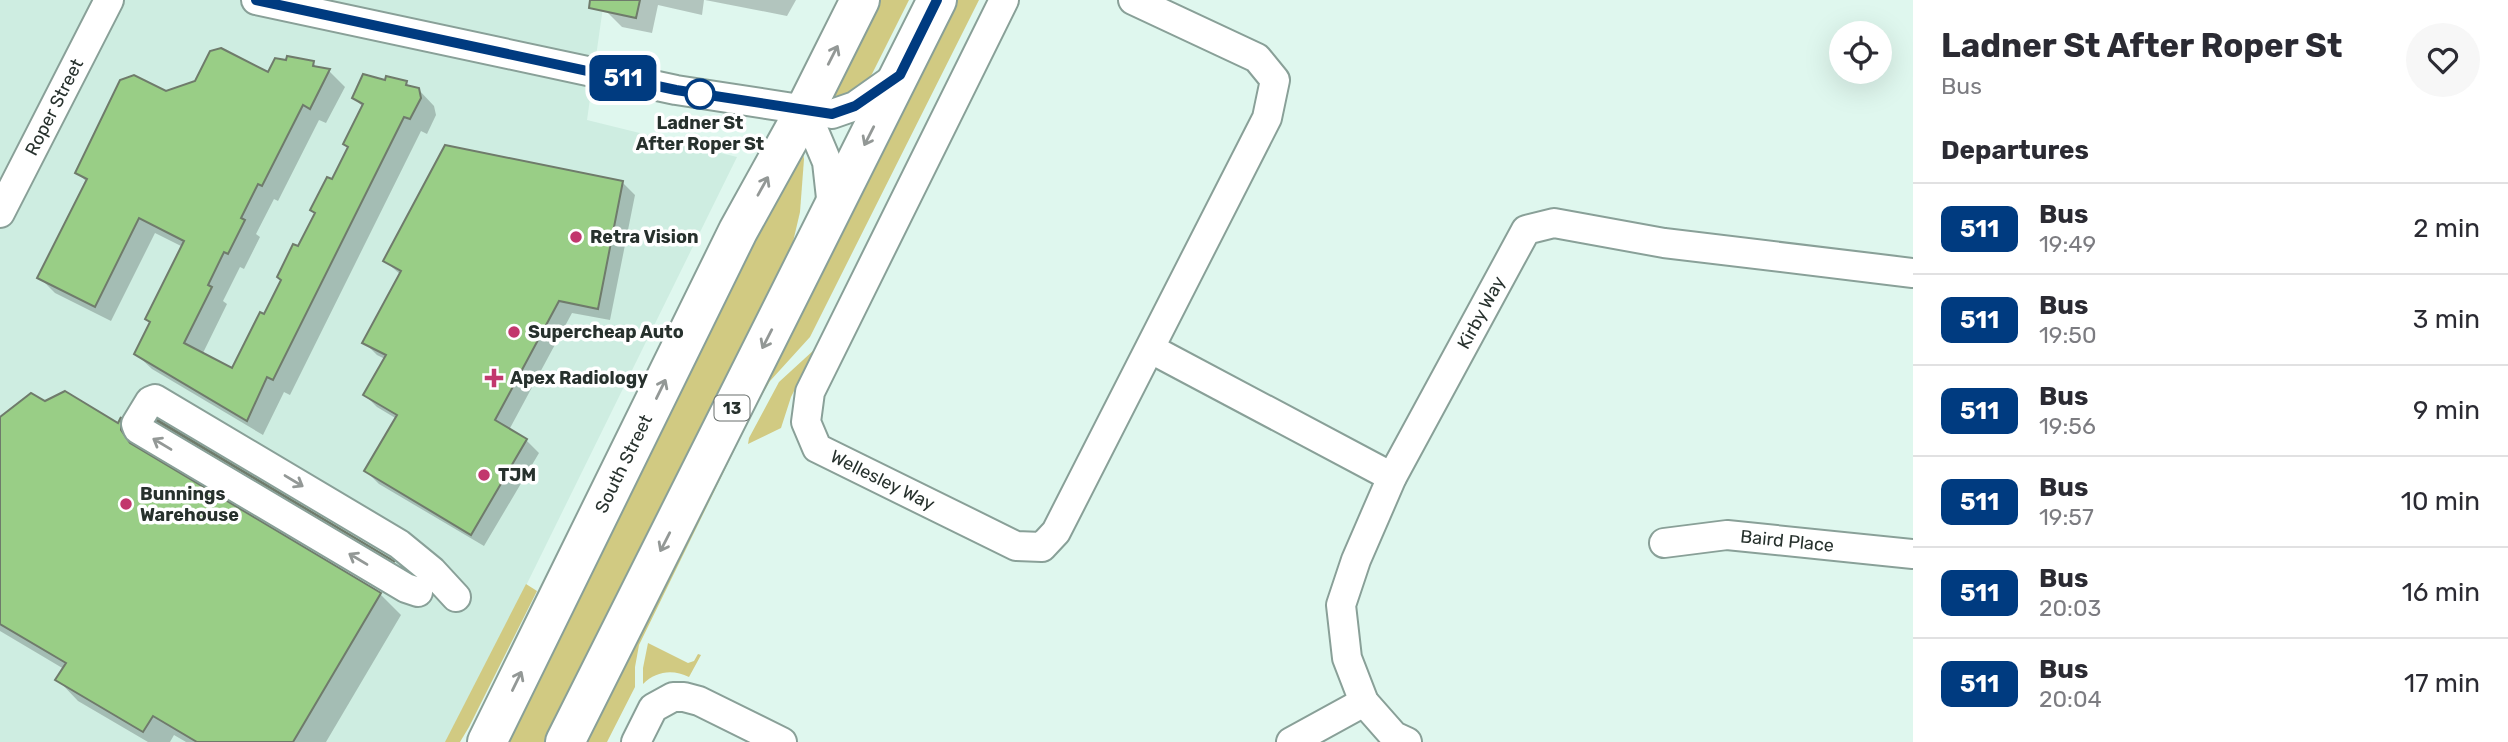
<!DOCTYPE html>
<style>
body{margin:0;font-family:Rubik,sans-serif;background:#f7f7f7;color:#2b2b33;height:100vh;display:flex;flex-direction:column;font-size:26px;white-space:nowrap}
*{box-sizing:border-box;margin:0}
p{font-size:23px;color:#7c7c81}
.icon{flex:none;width:38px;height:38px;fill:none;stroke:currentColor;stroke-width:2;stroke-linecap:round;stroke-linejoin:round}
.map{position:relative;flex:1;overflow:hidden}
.drawer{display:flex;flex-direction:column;background:#fff;width:595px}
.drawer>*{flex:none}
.badge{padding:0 14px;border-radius:10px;font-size:24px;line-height:46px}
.buttons{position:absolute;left:1829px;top:21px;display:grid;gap:14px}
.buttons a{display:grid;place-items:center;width:63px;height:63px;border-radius:50%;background:#fff;box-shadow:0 7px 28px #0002;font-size:35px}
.map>.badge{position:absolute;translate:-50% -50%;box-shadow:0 0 0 4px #fff}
h2{padding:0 28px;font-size:26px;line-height:63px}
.round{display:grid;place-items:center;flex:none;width:74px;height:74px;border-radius:37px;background:#f7f7f7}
.headline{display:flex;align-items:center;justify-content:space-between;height:119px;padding:0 28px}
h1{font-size:33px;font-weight:700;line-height:52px}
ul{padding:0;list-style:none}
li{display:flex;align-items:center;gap:21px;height:91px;padding:0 28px;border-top:2px solid #e1e1e2}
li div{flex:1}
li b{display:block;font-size:26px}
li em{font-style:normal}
li .badge{min-width:77px;font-weight:700;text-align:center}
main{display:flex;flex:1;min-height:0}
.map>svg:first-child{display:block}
.built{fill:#ceede1}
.green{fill:#d1ca82}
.shadow{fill:#0003}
.building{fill:#99ce86;stroke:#6f7b6b;stroke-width:2}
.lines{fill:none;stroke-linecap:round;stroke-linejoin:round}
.minor-casing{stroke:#89a098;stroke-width:32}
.highway-casing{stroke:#89a098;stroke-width:42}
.minor{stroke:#fff;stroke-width:28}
.highway{stroke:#fff;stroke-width:38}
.oneway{stroke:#939896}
.line-casing{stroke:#fff;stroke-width:16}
.line{stroke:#003b80;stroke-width:10}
.stop-dot{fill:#fff;stroke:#003b80;stroke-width:3.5}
.poi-dot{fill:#c2376d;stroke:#fff;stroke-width:2.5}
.labels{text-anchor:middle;stroke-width:7;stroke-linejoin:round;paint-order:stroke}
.shield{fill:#fff;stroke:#686f6c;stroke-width:2}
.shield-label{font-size:16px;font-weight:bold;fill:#27312d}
.street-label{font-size:18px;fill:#27312d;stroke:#fff}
.stop-label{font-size:18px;font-weight:bold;fill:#27312d;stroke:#fff}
.poi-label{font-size:18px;font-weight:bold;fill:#27312d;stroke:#fff;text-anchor:start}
</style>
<main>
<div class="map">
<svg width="1913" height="742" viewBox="0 0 1913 742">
<rect width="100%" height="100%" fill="#dff7ee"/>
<!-- built -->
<path class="built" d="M 0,0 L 604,0 L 587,120 L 737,157 L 449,742 L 0,742 Z"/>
<!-- green -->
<g class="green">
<path d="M 875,0 L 909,0 L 872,74 L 867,81 L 833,104 L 828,92 Z"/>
<path d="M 951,0 L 979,0 L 810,337 L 770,381 L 758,402 L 639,645 L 635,667 L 635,687 L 607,742 L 583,742 Z"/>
<path d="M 803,152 L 804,159 L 800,212 L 789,259 L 552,732 L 546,742 L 502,742 L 797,153 Z"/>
<path d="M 815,349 L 791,397 L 781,428 L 748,444 L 749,438 L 779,382 Z"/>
<path d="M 526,584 L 537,591 L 469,727 L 460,742 L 445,742 Z"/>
<path d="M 648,643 L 688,663 L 694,661 L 698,654 L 701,655 L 689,677 C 673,669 656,671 643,684 L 643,668 Z"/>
</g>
<!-- shadow -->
<g class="shadow">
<path d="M 608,0 L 704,0 L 702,15 L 658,5 L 652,33 L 622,27 L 606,11 Z"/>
<path d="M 705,0 L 796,0 L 787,16 Z"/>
<path d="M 313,63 L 318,69 L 329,71 L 345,87 L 326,123 L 319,120 L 278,201 L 274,199 L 256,234 L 260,237 L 244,269 L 240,267 L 223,301 L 227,304 L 202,355 L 232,370 L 265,317 L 349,148 L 345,144 L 363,107 L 354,98 L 386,82 L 406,83 L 411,88 L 418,89 L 434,106 L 436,115 L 427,134 L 421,131 L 290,395 L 284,392 L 263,435 L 152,369 L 136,354 L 183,247 L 155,233 L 111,321 L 55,293 L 39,277 L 87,182 L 77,173 L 166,93 L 269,74 Z"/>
<path d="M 622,182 L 635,195 L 610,320 L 572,313 L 509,430 L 526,440 L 539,453 L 484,546 L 379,484 L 366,471 L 397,419 L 377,407 L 365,395 L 385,359 L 377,355 L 364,342 L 401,275 L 385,261 Z"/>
<path d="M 45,403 L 118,426 L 121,420 L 141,440 L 141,452 L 380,594 L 401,615 L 326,742 L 186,742 L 174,735 L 170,742 L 148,742 L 78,701 L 58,680 L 64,669 L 0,631 L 0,419 Z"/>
</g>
<!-- building -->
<g class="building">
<path d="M 590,0 L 640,0 L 636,18 L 589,8 Z"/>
<path d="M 221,48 L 268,72 L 275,58 L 286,60 L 287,56 L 314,61 L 313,66 L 330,69 L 310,109 L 303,105 L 262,186 L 258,184 L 241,218 L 245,220 L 228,254 L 224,252 L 208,285 L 212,287 L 184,343 L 232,368 L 260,312 L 264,314 L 281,280 L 277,277 L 293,244 L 298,246 L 315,213 L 310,210 L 327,177 L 332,179 L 348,147 L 343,144 L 363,104 L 352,98 L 363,74 L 385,80 L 386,76 L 407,81 L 406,85 L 419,88 L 421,98 L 410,119 L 404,117 L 273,380 L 267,377 L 247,421 L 134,354 L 150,322 L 145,319 L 184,241 L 139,218 L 95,307 L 37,278 L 87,179 L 75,173 L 120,80 L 134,75 L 166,91 L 195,81 L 210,51 Z"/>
<path d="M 445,145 L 623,181 L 598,309 L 559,301 L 495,420 L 527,439 L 471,535 L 364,471 L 397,415 L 363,395 L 386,355 L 362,343 L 401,271 L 383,261 Z"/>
<path d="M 65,391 L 118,423 L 121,417 L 121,430 L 130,443 L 381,593 L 293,742 L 197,742 L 153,716 L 143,732 L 55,680 L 66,663 L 0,624 L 0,417 L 31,393 L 45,401 Z"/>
<path d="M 158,420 L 389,558 L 395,562 L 157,421 Z"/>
</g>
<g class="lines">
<defs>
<g id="minor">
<path d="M 256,0 L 676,90 L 832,114 L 855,106 L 896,77"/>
<path id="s1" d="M 1004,0 L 810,392 L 806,422 L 817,448 L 1016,546 L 1042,547 L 1056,532 L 1267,118 L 1275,80 L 1257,58 L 1133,0"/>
<path d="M 805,110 L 827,162 L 832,207"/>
<path id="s2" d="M 0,213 L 109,0"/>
<path d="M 1151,349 L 1392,477"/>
<path id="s3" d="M 1664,543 L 1727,535 L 1913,554"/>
<path d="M 418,592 L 406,588 L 138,429 L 136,424 L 150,401 L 155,399 L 399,544 L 432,571 L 456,597"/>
<path d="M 636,742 L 653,708 L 673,697 L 684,697 L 699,701 L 782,742"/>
<path d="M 1291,742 L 1364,702"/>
<path id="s4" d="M 1407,742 L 1394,736 L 1364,702 L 1347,658 L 1341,605 L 1356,560 L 1392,477 L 1526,230 L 1554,223 L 1664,243 L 1913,273"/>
</g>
<g id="highway">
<path id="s5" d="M 487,742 L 738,231 L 805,110 L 860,0"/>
<path d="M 565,742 L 937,0"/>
</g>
</defs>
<!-- minor casing -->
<use href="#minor" class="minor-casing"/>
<!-- highway casing -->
<use href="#highway" class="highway-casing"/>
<!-- minor -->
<use href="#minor" class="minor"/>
<!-- highway -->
<use href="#highway" class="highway"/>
</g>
<!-- one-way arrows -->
<defs><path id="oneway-shaft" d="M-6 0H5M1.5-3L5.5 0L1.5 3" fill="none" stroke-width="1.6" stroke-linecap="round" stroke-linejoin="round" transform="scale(1.75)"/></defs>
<g class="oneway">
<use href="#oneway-shaft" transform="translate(833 55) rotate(-63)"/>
<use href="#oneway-shaft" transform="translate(869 136) rotate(117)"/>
<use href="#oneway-shaft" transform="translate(763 186) rotate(-61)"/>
<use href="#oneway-shaft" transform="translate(767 339) rotate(117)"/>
<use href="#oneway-shaft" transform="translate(661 389) rotate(-64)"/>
<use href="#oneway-shaft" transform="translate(162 444) rotate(-149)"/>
<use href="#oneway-shaft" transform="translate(294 481) rotate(31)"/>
<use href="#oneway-shaft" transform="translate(665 542) rotate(117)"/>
<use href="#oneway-shaft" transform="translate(358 559) rotate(-149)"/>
<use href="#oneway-shaft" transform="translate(517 681) rotate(-64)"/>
</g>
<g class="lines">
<defs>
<path id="line" d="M 256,0 L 676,90 L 832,114 L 855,106 L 900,75 L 937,0"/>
</defs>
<!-- line casing -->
<use href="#line" class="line-casing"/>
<!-- line -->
<use href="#line" class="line"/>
</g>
<!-- markers -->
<circle class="stop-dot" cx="700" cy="94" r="14"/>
<g class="poi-dot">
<circle cx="576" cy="237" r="7"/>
<circle cx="514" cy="332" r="7"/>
<path d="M490.5 367.5h7v7h7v7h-7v7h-7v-7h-7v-7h7z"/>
<circle cx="484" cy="475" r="7"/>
<circle cx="126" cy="504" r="7"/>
</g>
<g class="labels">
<!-- shield labels -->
<rect class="shield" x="714.5" y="395.5" width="35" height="25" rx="5"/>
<g class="shield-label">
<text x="732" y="414">13</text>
</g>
<!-- street labels -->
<g class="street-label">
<text dy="6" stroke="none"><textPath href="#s2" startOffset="119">Roper Street</textPath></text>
<text dy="6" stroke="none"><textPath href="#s4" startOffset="485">Kirby Way</textPath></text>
<text dy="6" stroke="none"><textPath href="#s5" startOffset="310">South Street</textPath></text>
<text dy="6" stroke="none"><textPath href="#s1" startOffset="569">Wellesley Way</textPath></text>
<text dy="6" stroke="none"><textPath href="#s3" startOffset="124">Baird Place</textPath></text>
</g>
<!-- stop labels -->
<g class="stop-label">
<text x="700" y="129">Ladner St<tspan x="700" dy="21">After Roper St</tspan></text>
</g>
<!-- poi labels -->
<g class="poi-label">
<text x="590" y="243">Retra Vision</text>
<text x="528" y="338">Supercheap Auto</text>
<text x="510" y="384">Apex Radiology</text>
<text x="498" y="481">TJM</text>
<text x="140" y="500">Bunnings<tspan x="140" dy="21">Warehouse</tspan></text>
</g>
</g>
</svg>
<div class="buttons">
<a><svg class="icon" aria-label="locate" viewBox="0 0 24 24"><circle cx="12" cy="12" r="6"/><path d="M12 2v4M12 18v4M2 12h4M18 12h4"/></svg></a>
</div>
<b class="badge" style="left:623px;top:78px;background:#003b80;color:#fff">511</b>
</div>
<section class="drawer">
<div class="headline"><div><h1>Ladner St After Roper St</h1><p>Bus</p></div><a class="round"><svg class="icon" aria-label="heart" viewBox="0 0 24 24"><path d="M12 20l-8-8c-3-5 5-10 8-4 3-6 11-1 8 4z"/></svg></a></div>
<h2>Departures</h2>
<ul>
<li><span class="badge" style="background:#003b80;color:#fff">511</span><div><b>Bus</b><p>19:49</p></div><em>2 min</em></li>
<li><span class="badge" style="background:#003b80;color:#fff">511</span><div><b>Bus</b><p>19:50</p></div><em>3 min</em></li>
<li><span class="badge" style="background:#003b80;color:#fff">511</span><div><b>Bus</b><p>19:56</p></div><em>9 min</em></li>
<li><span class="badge" style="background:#003b80;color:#fff">511</span><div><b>Bus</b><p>19:57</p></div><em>10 min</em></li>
<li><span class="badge" style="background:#003b80;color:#fff">511</span><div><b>Bus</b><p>20:03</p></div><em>16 min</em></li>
<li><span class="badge" style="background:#003b80;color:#fff">511</span><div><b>Bus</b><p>20:04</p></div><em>17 min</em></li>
</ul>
</section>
</main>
